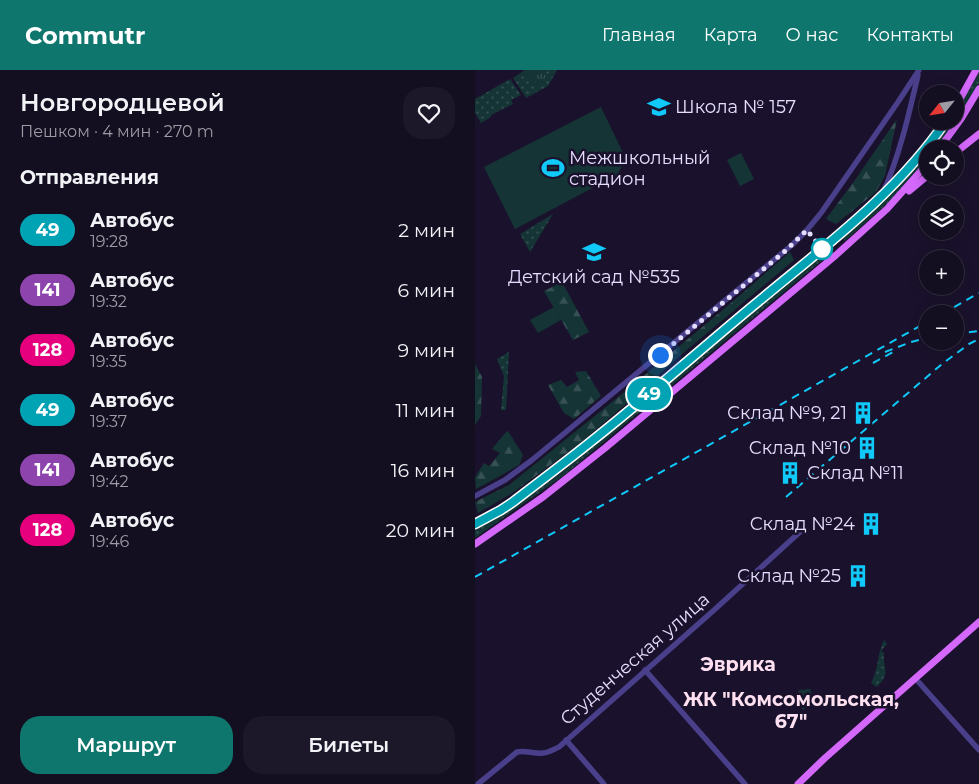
<!DOCTYPE html>
<html lang="ru">
<meta charset="utf-8">
<style>
body{margin:0;font-family:Montserrat,sans-serif;background:#1d172a;color:#f1f3f6;height:100vh;display:flex;flex-direction:column;font-size:19px;white-space:nowrap}
*{box-sizing:border-box;margin:0}
p{font-size:16px;color:#9d9ca5}
.icon{flex:none;width:28px;height:28px;fill:none;stroke:currentColor;stroke-width:2;stroke-linecap:round;stroke-linejoin:round}
.map{position:relative;flex:1;overflow:hidden}
.sheet{display:flex;flex-direction:column;background:#140e21;width:475px}
.sheet>*{flex:none}
.badge{padding:0 10px;border-radius:16px;font-size:18px;line-height:32px}
.needle{width:32px;rotate:240deg}
.tools{position:absolute;left:444px;top:15px;display:grid;gap:10px}
.tools a{display:grid;place-items:center;width:45px;height:45px;border-radius:50%;background:#140e21;box-shadow:0 2px 12px #0003,0 0 0 1px #332e3f;font-size:25px}
.you{position:absolute;width:25px;height:25px;margin:-12px;border:4px solid #fff;border-radius:50%;background:#1a73e8;box-shadow:0 0 0 8px #1a73e833}
.map>.badge{position:absolute;translate:-50% -50%;box-shadow:0 0 0 2px #fff}
h2{padding:0 20px;font-size:19px;line-height:45px}
.round{display:grid;place-items:center;flex:none;width:52px;height:52px;border-radius:20px;background:#1d172a}
.headline{display:flex;align-items:center;justify-content:space-between;height:85px;padding:0 20px}
h1{font-size:24px;font-weight:600;line-height:38px}
.button{display:flex;gap:10px;margin-top:auto;padding:10px 20px}
.button a{flex:1;height:58px;border-radius:20px;background:#0f766e;color:#fff;font-size:20px;font-weight:600;line-height:58px;text-align:center}
.button a+a{background:#1d172a;color:#f1f3f6}
ul{padding:0;list-style:none}
li{display:flex;align-items:center;gap:15px;height:60px;padding:0 20px}
li div{flex:1}
li b{display:block;font-size:19px}
li em{font-style:normal}
li .badge{min-width:55px;font-weight:700;text-align:center}
header{display:flex;align-items:center;gap:30px;box-sizing:border-box;height:70px;padding:0 25px;background:#0f766e;color:#fff}
header strong{font-size:24px}
nav{display:flex;gap:28px;margin-inline-start:auto;font-size:18px}
main{display:flex;flex:1;min-height:0}
.map>svg:first-child{display:block}
.grass{fill:url(#grass-dots)}
.forest{fill:url(#forest-firs)}
.park{fill:url(#park-tufts)}
.pitch{fill:#153436}
.lines{fill:none;stroke-linecap:round;stroke-linejoin:round}
.minor{stroke:#4a3f8a;stroke-width:5.5}
.major{stroke:#d368fb;stroke-width:7}
.rail{stroke:#10c9f9;stroke-width:2;stroke-dasharray:8 6;stroke-linecap:butt}
.line-casing{stroke:#fff;stroke-width:11}
.line{stroke:#00a3b4;stroke-width:8}
.walk{stroke:#e5defe;stroke-width:5;stroke-dasharray:0 9}
.stop-dot{fill:#fff;stroke:#00a3b4;stroke-width:2.5}
.labels{text-anchor:middle;stroke-width:5;stroke-linejoin:round;paint-order:stroke}
.poi-label{font-size:18px;fill:#e5defe;stroke:#1a122c;text-anchor:end}
.street-label{font-size:18px;fill:#e5defe;stroke:#1a122c}
.neighbourhood-label{font-size:19px;font-weight:bold;fill:#fee0f0;stroke:#1a122c}
</style>
<header>
<strong>Commutr</strong>
<nav><a>Главная</a><a>Карта</a><a>О нас</a><a>Контакты</a></nav>
</header>
<main>
<section class="sheet">
<div class="headline"><div><h1>Новгородцевой</h1><p>Пешком · 4 мин · 270 m</p></div><a class="round"><svg class="icon" aria-label="heart" viewBox="0 0 24 24"><path d="M12 20l-8-8c-3-5 5-10 8-4 3-6 11-1 8 4z"/></svg></a></div>
<h2>Отправления</h2>
<ul>
<li><span class="badge" style="background:#00a3b4;color:#fff">49</span><div><b>Автобус</b><p>19:28</p></div><em>2 мин</em></li>
<li><span class="badge" style="background:#8e44ad;color:#fff">141</span><div><b>Автобус</b><p>19:32</p></div><em>6 мин</em></li>
<li><span class="badge" style="background:#e6007e;color:#fff">128</span><div><b>Автобус</b><p>19:35</p></div><em>9 мин</em></li>
<li><span class="badge" style="background:#00a3b4;color:#fff">49</span><div><b>Автобус</b><p>19:37</p></div><em>11 мин</em></li>
<li><span class="badge" style="background:#8e44ad;color:#fff">141</span><div><b>Автобус</b><p>19:42</p></div><em>16 мин</em></li>
<li><span class="badge" style="background:#e6007e;color:#fff">128</span><div><b>Автобус</b><p>19:46</p></div><em>20 мин</em></li>
</ul>
<div class="button"><a>Маршрут</a><a>Билеты</a></div>
</section>
<div class="map">
<svg width="504" height="714" viewBox="0 0 504 714">
<defs>
<pattern id="grass-dots" width="8" height="8" patternUnits="userSpaceOnUse" patternTransform="scale(1.25)"><rect width="8" height="8" fill="#153436"/><path d="M2 2h.1M6 6h.1" fill="none" stroke="#375154" stroke-width="1.8" stroke-linecap="round"/></pattern>
<pattern id="forest-firs" width="22" height="20" patternUnits="userSpaceOnUse" patternTransform="scale(1.25)"><rect width="22" height="20" fill="#153436"/><path d="M5 1l3.5 6h-7zM16 11l3.5 6h-7z" fill="#375154"/></pattern>
<pattern id="park-tufts" width="24" height="20" patternUnits="userSpaceOnUse" patternTransform="scale(1.25)"><rect width="24" height="20" fill="#153436"/><path d="M3 7l-1-3M5 7V3M7 7l1-3M15 17l-1-3M17 17v-4M19 17l1-3" fill="none" stroke="#375154"/></pattern>
</defs>
<rect width="100%" height="100%" fill="#1a122c"/>
<!-- grass -->
<g class="grass">
<path d="M 50,0 L 82,0 L 73,16 L 51,28 L 38,8 Z"/>
<path d="M 504,3 L 504,13 L 490,38 L 461,79 L 456,79 L 475,51 L 480,51 L 480,44 Z"/>
<path d="M 35,9 L 46,25 L 36,30 L 38,34 L 16,45 L 16,47 L 6,53 L 0,43 L 0,29 Z"/>
<path d="M 452,82 L 452,90 L 441,104 L 415,131 L 370,171 L 367,168 L 412,128 Z"/>
<path d="M 78,144 L 55,182 L 45,164 Z"/>
<path d="M 354,178 L 357,182 L 88,406 L 0,468 L 0,460 L 45,433 L 86,403 Z"/>
<path d="M 34,282 L 31,340 L 26,340 L 29,306 L 22,289 Z"/>
<path d="M 409,570 L 412,574 L 406,581 L 409,583 C 408,601 416,603 402,617 L 396,613 C 404,599 402,584 409,570 Z"/>
</g>
<!-- forest -->
<g class="forest">
<path d="M 422,49 L 410,106 L 401,122 L 361,154 L 351,149 L 380,110 Z"/>
<path d="M 315,182 L 319,190 L 206,285 L 151,334 L 104,374 L 36,424 L 3,443 L 0,432 L 34,415 L 147,324 L 250,238 Z"/>
<path d="M 87,212 L 114,262 L 98,270 L 69,221 Z"/>
<path d="M 0,294 L 7,307 L 6,346 L 0,355 Z"/>
<path d="M 111,301 L 126,326 L 99,349 L 89,343 L 73,315 L 86,310 L 92,317 L 104,310 L 100,302 Z"/>
<path d="M 33,361 L 48,385 L 44,395 L 25,406 L 1,419 L 0,407 L 9,393 L 14,396 L 25,383 L 17,379 L 31,362 Z"/>
</g>
<!-- park -->
<g class="park">
<path d="M 51,0 L 67,0 L 75,8 L 62,20 L 49,2 Z"/>
<path d="M 332,619 L 335,619 C 336,622 338,624 339,626 C 342,634 333,637 328,640 L 327,638 L 321,636 L 316,633 C 316,629 318,629 320,626 C 324,621 324,619 330,620 Z"/>
</g>
<!-- pitch -->
<g class="pitch">
<path d="M 126,37 L 151,89 L 142,105 L 40,159 L 9,97 Z"/>
<path d="M 266,83 L 279,109 L 265,116 L 252,90 Z"/>
<path d="M 79,237 L 86,250 L 63,263 L 55,250 Z"/>
</g>
<g class="lines">
<!-- minor -->
<g class="minor">
<path d="M 407,125 C 424,88 434,44 443,5"/>
<path d="M 0,426 L 30,410 L 57,390 L 317,175 L 332,160 L 346,143 L 423,32 L 444,0"/>
<path d="M 170,600 L 270,714"/>
<path d="M 440,608 L 504,680"/>
<path d="M 91,670 L 129,714"/>
<path d="M 3,714 L 42,682 C 51,680 58,684 68,683 C 73,683 79,679 84,677 L 238,541 L 326,461"/>
</g>
<!-- major -->
<g class="major">
<path d="M 480,38 L 501,0"/>
<path d="M 464,79 L 486,49 L 504,19"/>
<path d="M 480,83 L 504,64"/>
<path d="M 434,121 L 452,106"/>
<path d="M 0,454 L 38,432 L 119,370 L 363,166 L 405,129 L 429,103 L 462,65 L 471,51"/>
<path d="M 0,474 L 68,427 L 130,378 L 361,185 L 412,139 L 452,94"/>
<path d="M 323,714 L 350,688 L 504,552"/>
</g>
<!-- rail -->
<g class="rail">
<path d="M 467,244 L 504,223"/>
<path d="M 480,264 L 504,261"/>
<path d="M 410,282 L 436,272 L 452,268"/>
<path d="M 398,293 L 418,282"/>
<path d="M 311,427 L 467,294 L 494,274 L 504,269"/>
<path d="M 0,507 L 452,252"/>
</g>
</g>
<g class="lines">
<defs>
<path id="line" d="M 0,454 L 26,440 L 38,432 C 64,412 92,391 118,370 C 175,325 228,277 284,231 C 350,176 422,123 471,51"/>
</defs>
<!-- line casing -->
<use href="#line" class="line-casing"/>
<!-- line -->
<use href="#line" class="line"/>
<!-- walk -->
<path class="walk" d="M 185,285 L 308,183 L 332,160 L 347,179"/>
</g>
<!-- icons -->
<defs>
<symbol id="school-bare" viewBox="-9 -9 18 18"><path d="M0-5L7-2L0 1L-7-2ZM-4 1L0 2.5L4 1V4Q0 6-4 4Z" fill="#10c9f9" stroke="#1a122c" stroke-width="2.5" paint-order="stroke"/></symbol>
<symbol id="stadium-bare" viewBox="-9 -9 18 18"><path d="M0-5a6.5 5 0 1 0 0 10a6.5 5 0 1 0 0-10ZM-3.5-1.8h7v3.6h-7Z" fill="#10c9f9" stroke="#1a122c" stroke-width="2.5" paint-order="stroke"/></symbol>
<symbol id="building-bare" viewBox="-9 -9 18 18"><path d="M-4-6H4V6H1V3H-1V6H-4ZM-2.5-4.3h1.7v1.8h-1.7ZM.8-4.3h1.7v1.8H.8ZM-2.5-1h1.7V.8h-1.7ZM.8-1h1.7V.8H.8Z" fill="#10c9f9" stroke="#1a122c" stroke-width="2.5" paint-order="stroke"/></symbol>
</defs>
<g fill-rule="evenodd">
<use href="#school-bare" x="168" y="21" width="32" height="32"/>
<use href="#stadium-bare" x="62" y="82" width="32" height="32"/>
<use href="#school-bare" x="103" y="166" width="32" height="32"/>
<use href="#building-bare" x="372" y="327" width="32" height="32"/>
<use href="#building-bare" x="376" y="362" width="32" height="32"/>
<use href="#building-bare" x="299" y="387" width="32" height="32"/>
<use href="#building-bare" x="380" y="438" width="32" height="32"/>
<use href="#building-bare" x="367" y="490" width="32" height="32"/>
</g>
<!-- markers -->
<circle class="stop-dot" cx="347" cy="179" r="10"/>
<g class="labels">
<!-- poi labels -->
<g class="poi-label">
<text x="200" y="43" text-anchor="start">Школа № 157</text>
<text x="94" y="94" text-anchor="start">Межшкольный<tspan x="94" dy="21">стадион</tspan></text>
<text x="119" y="213" text-anchor="middle">Детский сад №535</text>
<text x="372" y="349">Склад №9, 21</text>
<text x="376" y="384">Склад №10</text>
<text x="332" y="409" text-anchor="start">Склад №11</text>
<text x="380" y="460">Склад №24</text>
<text x="366" y="512">Склад №25</text>
</g>
<!-- street labels -->
<g class="street-label">
<text transform="translate(160 589) rotate(-41)" y="6">Студенческая улица</text>
</g>
<!-- neighbourhood labels -->
<g class="neighbourhood-label">
<text x="263" y="601">Эврика</text>
<text x="316" y="636">ЖК "Комсомольская,<tspan x="316" dy="22">67"</tspan></text>
</g>
</g>
</svg>
<div class="tools">
<a><svg class="needle" viewBox="-14 -14 28 28"><path d="M0-13l5 13h-10z" fill="#e53935"/><path d="M0 13l5-13h-10z" fill="#9d9ca5"/></svg></a>
<a><svg class="icon" aria-label="locate" viewBox="0 0 24 24"><circle cx="12" cy="12" r="6"/><path d="M12 2v4M12 18v4M2 12h4M18 12h4"/></svg></a>
<a><svg class="icon" aria-label="layers" viewBox="0 0 24 24"><path d="M12 4l9 5-9 5-9-5zM3 14l9 5 9-5"/></svg></a>
<a>+</a>
<a>−</a>
</div>
<div class="you" style="left:185px;top:285px"></div>
<b class="badge" style="left:174px;top:324px;background:#00a3b4;color:#fff">49</b>
</div>
</main>
